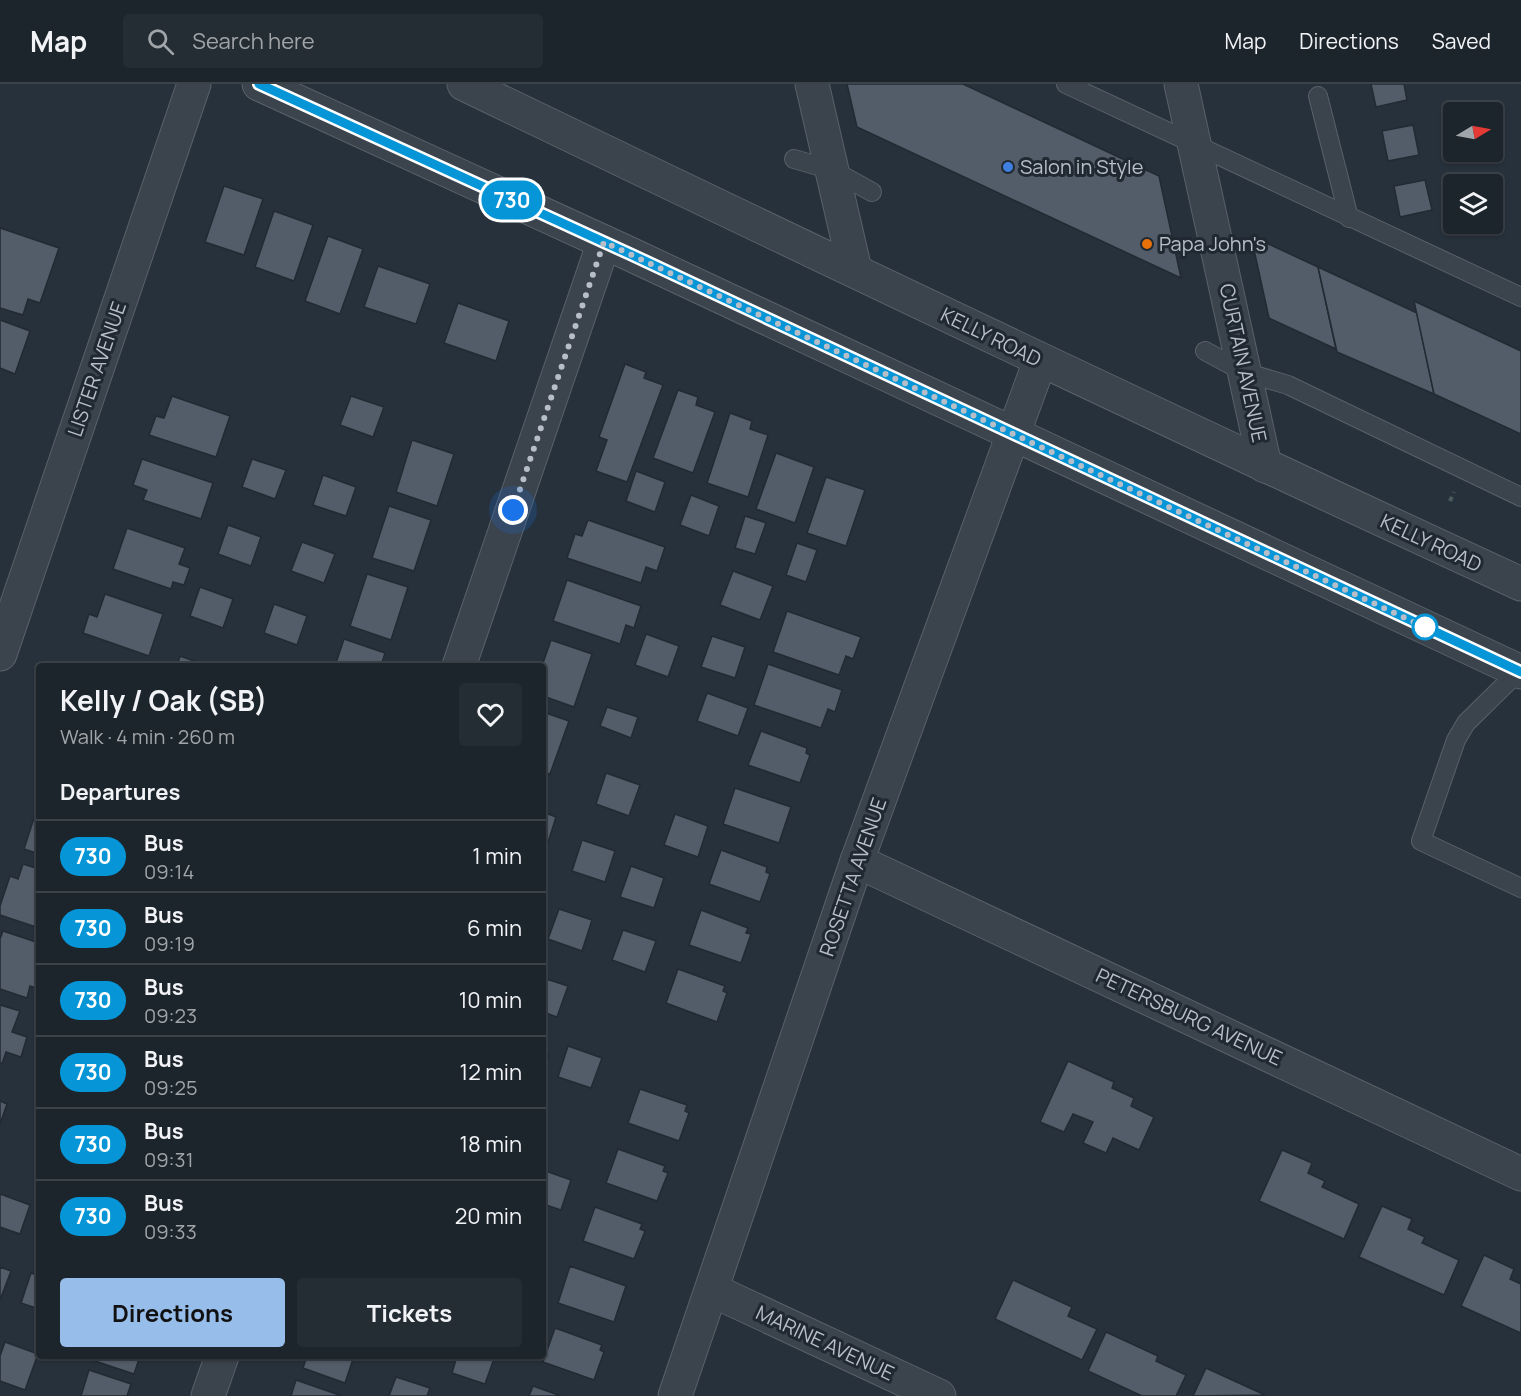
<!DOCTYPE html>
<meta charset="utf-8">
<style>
body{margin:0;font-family:Manrope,sans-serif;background:#252d34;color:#f1f3f6;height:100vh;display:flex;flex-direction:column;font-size:22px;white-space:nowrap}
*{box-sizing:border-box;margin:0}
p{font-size:20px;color:#a0a5a9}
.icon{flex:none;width:33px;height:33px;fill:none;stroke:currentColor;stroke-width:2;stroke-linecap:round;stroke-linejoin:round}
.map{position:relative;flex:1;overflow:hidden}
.panel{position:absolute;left:36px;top:579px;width:510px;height:696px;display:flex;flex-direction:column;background:#1d252c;border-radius:6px;box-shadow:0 2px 4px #0004,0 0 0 2px #3b4248}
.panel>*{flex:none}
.badge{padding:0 12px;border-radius:20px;font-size:21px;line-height:39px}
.needle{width:39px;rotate:80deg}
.tools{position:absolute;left:1443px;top:18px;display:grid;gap:12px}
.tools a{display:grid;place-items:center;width:60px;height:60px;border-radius:6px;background:#1d252c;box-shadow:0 2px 4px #0004,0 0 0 2px #3b4248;font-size:30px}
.you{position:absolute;width:30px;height:30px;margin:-15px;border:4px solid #fff;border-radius:50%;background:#1a73e8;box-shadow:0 0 0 9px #1a73e833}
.map>.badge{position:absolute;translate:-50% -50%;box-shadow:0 0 0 3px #fff}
h2{padding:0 24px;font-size:22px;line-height:54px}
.round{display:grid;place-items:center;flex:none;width:63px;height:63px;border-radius:6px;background:#252d34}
.overview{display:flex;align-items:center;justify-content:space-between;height:102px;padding:0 24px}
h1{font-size:28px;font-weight:700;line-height:45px}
.action{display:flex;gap:12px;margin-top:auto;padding:12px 24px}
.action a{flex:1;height:69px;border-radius:6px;background:#97bdeb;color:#111;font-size:24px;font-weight:700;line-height:69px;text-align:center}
.action a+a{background:#252d34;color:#f1f3f6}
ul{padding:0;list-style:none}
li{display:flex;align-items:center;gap:18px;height:72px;padding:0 24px;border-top:2px solid #3b4248}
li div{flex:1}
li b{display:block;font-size:22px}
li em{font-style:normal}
li .badge{min-width:66px;font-weight:700;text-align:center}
header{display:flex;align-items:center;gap:36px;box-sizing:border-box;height:84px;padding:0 30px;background:#1d252c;border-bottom:2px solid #3b4248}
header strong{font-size:28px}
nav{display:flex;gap:33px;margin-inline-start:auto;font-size:21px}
.search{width:420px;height:54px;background:#252d34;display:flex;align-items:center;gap:15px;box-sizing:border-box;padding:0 21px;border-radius:6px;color:#a0a5a9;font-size:22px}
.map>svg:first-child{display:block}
.building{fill:#535d69;stroke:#222a33;stroke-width:1.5}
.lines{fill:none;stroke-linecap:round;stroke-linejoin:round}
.service-casing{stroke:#59616a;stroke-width:20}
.minor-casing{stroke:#59616a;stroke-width:35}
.tertiary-casing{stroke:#59616a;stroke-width:35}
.path{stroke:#4b5c5d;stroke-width:4;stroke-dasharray:4.5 4.5;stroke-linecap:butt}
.service{stroke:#3b434c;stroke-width:18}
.minor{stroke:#3b434c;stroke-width:33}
.tertiary{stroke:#3b434c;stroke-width:33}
.line-casing{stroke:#fff;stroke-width:14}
.line{stroke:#0696d7;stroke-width:9}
.walk{stroke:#b7bec7;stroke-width:6;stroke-dasharray:0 10.8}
.shop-dot{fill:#3f7fe0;stroke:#202831;stroke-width:2}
.food-dot{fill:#e8710a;stroke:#202831;stroke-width:2}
.stop-dot{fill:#fff;stroke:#0696d7;stroke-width:3}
.labels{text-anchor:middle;stroke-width:6;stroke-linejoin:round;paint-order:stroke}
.poi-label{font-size:20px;fill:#b7bec7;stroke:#202831;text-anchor:start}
.street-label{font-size:20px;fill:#b7bec7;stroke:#202831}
</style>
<header>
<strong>Map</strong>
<div class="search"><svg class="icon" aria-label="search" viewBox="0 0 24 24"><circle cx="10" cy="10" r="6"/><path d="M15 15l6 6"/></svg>Search here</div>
<nav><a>Map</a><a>Directions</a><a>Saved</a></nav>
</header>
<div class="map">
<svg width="1521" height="1312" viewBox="0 0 1521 1312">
<rect width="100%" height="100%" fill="#27313b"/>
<!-- building -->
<g class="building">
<path d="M 847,0 L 963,0 L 1159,92 L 1181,194 L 857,43 Z"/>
<path d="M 1371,0 L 1404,0 L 1407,16 L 1376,23 Z"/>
<path d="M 1413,41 L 1419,71 L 1388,77 L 1382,47 Z"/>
<path d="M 1425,96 L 1432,126 L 1400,133 L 1394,102 Z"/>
<path d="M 224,102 L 263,115 L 244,171 L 205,158 Z"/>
<path d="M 274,127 L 313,141 L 294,197 L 255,183 Z"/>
<path d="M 0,144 L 59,164 L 40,219 L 28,215 L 23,231 L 0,224 Z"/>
<path d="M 328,152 L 363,165 L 340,230 L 305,217 Z"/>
<path d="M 1251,152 L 1318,183 L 1336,265 L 1269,234 Z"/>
<path d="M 378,182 L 430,200 L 416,240 L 364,223 Z"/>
<path d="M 1318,183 L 1417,229 L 1434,310 L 1337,268 Z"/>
<path d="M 1414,217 L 1521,267 L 1521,350 L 1434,310 Z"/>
<path d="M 458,219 L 509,237 L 496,277 L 444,259 Z"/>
<path d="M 0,236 L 30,247 L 15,290 L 0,284 Z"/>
<path d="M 625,280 L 646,288 L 644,294 L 663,301 L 627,398 L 596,387 L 607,356 L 599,353 Z"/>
<path d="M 678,306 L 698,313 L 696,321 L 715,328 L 693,389 L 653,374 Z"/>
<path d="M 172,312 L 230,332 L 216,373 L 149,351 L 156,332 L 164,334 Z"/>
<path d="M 351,312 L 384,323 L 373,353 L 340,341 Z"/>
<path d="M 730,329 L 752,337 L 750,345 L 768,351 L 748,413 L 707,399 Z"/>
<path d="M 412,356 L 454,370 L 437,422 L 396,408 Z"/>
<path d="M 776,369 L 814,383 L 795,439 L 756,425 Z"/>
<path d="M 142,375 L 213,399 L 201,435 L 143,416 L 147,406 L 133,401 Z"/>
<path d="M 252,375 L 286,386 L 275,415 L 242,403 Z"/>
<path d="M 636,387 L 665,398 L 655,428 L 626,417 Z"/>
<path d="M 323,391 L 356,403 L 346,432 L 313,421 Z"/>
<path d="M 826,393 L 865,406 L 846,462 L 807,449 Z"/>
<path d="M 691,411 L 719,422 L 709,452 L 680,441 Z"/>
<path d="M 389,422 L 431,436 L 414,487 L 372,474 Z"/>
<path d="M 745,432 L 766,439 L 755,470 L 735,464 Z"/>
<path d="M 588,436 L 665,463 L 657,487 L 646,483 L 641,499 L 567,474 L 575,450 L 582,452 Z"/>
<path d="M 228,441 L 261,453 L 251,482 L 218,470 Z"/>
<path d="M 127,444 L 185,464 L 179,480 L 190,484 L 184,501 L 173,498 L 171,505 L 113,485 Z"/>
<path d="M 302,458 L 335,470 L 324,499 L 291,487 Z"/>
<path d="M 797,459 L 817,466 L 806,498 L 786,491 Z"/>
<path d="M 733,487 L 773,502 L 760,536 L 720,521 Z"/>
<path d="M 367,490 L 408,503 L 391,556 L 350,542 Z"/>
<path d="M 567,496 L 641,522 L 634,544 L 626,541 L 620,560 L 553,537 Z"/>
<path d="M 200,503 L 233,515 L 223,544 L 190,532 Z"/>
<path d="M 105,510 L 163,530 L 149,572 L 83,549 L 89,530 L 97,533 Z"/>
<path d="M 274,520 L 307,532 L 297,561 L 264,549 Z"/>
<path d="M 787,527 L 861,553 L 853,575 L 846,572 L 839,591 L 773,568 Z"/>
<path d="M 646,550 L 679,562 L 668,593 L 635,581 Z"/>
<path d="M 712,552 L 745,563 L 735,594 L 701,583 Z"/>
<path d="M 344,555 L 385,569 L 381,582 L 335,582 Z"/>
<path d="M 551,556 L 592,570 L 574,623 L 543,612 L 542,582 Z"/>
<path d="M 180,572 L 208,582 L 177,582 Z"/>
<path d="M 768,580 L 842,606 L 835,628 L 828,625 L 821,644 L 754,621 Z"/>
<path d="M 707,609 L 748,624 L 738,652 L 697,637 Z"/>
<path d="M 607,623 L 638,633 L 631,654 L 600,642 Z"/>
<path d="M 543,628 L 569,637 L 550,690 L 543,688 Z"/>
<path d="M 761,647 L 807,664 L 806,669 L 810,671 L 800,699 L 748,681 Z"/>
<path d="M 606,689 L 640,701 L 629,732 L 596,720 Z"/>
<path d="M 735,704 L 791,723 L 779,759 L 723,740 Z"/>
<path d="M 36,728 L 39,729 L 39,770 L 24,765 Z"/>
<path d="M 543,728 L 556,733 L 546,765 L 543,764 Z"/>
<path d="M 675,730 L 708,742 L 698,773 L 664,761 Z"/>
<path d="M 582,756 L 615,767 L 605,798 L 572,787 Z"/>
<path d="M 721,766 L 767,783 L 766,788 L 770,790 L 760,818 L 709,800 Z"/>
<path d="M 23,780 L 39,785 L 39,844 L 0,831 L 0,822 L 10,792 L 18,795 Z"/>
<path d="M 631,782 L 664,794 L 654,824 L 620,813 Z"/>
<path d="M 559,825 L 592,836 L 582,867 L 548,855 Z"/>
<path d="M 701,826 L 748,844 L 746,849 L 751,850 L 741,879 L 689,861 Z"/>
<path d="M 623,846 L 656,857 L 645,888 L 612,876 Z"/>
<path d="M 3,847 L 39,859 L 39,905 L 30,902 L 27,914 L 0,905 L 0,855 Z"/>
<path d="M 678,885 L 725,902 L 723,907 L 727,909 L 717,938 L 666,919 Z"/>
<path d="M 543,894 L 568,902 L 557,933 L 543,928 Z"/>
<path d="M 0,921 L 20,927 L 12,948 L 27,953 L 21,973 L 6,968 L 2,980 L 0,979 Z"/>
<path d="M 568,962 L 602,974 L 591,1004 L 558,993 Z"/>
<path d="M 543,969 L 549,971 L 543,988 Z"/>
<path d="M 1068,977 L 1114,998 L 1112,1004 L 1134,1014 L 1131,1022 L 1154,1033 L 1139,1066 L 1113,1054 L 1106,1069 L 1083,1059 L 1093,1038 L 1073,1030 L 1064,1048 L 1040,1038 Z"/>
<path d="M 640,1005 L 687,1021 L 685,1027 L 689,1029 L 679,1057 L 628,1039 Z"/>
<path d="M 0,1017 L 7,1020 L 0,1040 Z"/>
<path d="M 618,1065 L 665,1082 L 663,1087 L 668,1089 L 657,1117 L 606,1099 Z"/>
<path d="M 1282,1066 L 1312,1079 L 1308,1089 L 1325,1097 L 1322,1103 L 1359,1120 L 1344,1155 L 1259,1117 Z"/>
<path d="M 543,1086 L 571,1096 L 561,1126 L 543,1120 Z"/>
<path d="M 0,1110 L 30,1121 L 20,1150 L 0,1143 Z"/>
<path d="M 1382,1122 L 1412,1135 L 1408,1145 L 1425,1153 L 1422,1159 L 1459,1176 L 1444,1211 L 1359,1173 Z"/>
<path d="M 595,1123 L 642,1140 L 640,1145 L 645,1147 L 634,1175 L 583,1157 Z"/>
<path d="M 1484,1171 L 1514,1185 L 1510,1195 L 1521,1200 L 1521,1249 L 1461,1222 Z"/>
<path d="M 570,1182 L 626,1202 L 614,1238 L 558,1219 Z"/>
<path d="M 0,1183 L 11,1187 L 0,1216 Z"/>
<path d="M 31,1189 L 39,1192 L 39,1225 L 21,1219 Z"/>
<path d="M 1013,1196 L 1072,1223 L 1068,1232 L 1097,1245 L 1082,1276 L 995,1235 Z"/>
<path d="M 555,1244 L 602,1261 L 600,1266 L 604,1268 L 594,1296 L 543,1278 Z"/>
<path d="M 1106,1248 L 1158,1272 L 1156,1277 L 1186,1291 L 1176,1312 L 1142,1312 L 1088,1287 Z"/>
<path d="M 5,1258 L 38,1270 L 25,1306 L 0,1297 L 0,1272 Z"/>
<path d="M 94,1272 L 140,1272 L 134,1290 L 92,1276 Z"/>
<path d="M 307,1272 L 354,1272 L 345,1299 L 303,1284 Z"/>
<path d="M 457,1272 L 495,1272 L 485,1300 L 452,1289 Z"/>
<path d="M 1206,1284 L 1265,1311 L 1193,1312 Z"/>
<path d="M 89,1286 L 131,1300 L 127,1312 L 81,1312 Z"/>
<path d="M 396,1293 L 430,1304 L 427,1312 L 389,1312 Z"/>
<path d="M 296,1296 L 342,1312 L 291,1312 Z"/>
<path d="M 533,1302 L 561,1312 L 529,1312 Z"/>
</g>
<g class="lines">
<defs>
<g id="service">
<path d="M 1066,0 L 1521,213"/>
<path d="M 1318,12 L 1349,134"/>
<path d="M 794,75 L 832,86 L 872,108"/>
<path d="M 1205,267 L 1244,288 L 1288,301 L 1521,413"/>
<path d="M 1519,587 L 1466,639 L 1456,656 L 1421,757 L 1521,804"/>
</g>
<g id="minor">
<path d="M 812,0 L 855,186"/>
<path d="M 1181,0 L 1265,382"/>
<path d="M 0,570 L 194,0"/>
<path d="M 459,582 L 604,158"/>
<path d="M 857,777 L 1521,1090"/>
<path d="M 712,1206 L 939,1312"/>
<path d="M 208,1312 L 222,1272"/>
<path d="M 675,1312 L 857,777 L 1040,277"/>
</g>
<g id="tertiary">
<path d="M 259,0 L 630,170 L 1521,588"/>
<path d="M 464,0 C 815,169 1167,337 1521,500"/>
</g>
</defs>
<!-- service casing -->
<use href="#service" class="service-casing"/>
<!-- minor casing -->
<use href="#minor" class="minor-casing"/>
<!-- tertiary casing -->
<use href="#tertiary" class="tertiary-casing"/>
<!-- path -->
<path class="path" d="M 1450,417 L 1454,408"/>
<!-- service -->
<use href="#service" class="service"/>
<!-- minor -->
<use href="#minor" class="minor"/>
<!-- tertiary -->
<use href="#tertiary" class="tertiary"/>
</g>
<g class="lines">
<defs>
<path id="line" d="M 259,0 L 630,170 L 1521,588"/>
</defs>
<!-- line casing -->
<use href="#line" class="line-casing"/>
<!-- line -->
<use href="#line" class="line"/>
<!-- walk -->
<path class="walk" d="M 513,426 L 604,158 L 1435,548 L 1425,543"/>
</g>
<!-- markers -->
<circle class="shop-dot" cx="1008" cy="83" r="6"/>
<circle class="food-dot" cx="1147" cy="160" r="6"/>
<circle class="stop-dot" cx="1425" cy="543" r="12"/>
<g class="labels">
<!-- poi labels -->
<g class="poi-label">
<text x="1020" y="90">Salon in Style</text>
<text x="1159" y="167">Papa John's</text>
</g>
<!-- street labels -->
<g class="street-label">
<text transform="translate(991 253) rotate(26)" y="7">KELLY ROAD</text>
<text transform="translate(1243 279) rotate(78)" y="7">CURTAIN AVENUE</text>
<text transform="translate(97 285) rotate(-71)" y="7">LISTER AVENUE</text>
<text transform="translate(1431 459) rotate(25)" y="7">KELLY ROAD</text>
<text transform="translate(853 793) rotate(-71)" y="7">ROSETTA AVENUE</text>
<text transform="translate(1189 933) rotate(25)" y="7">PETERSBURG AVENUE</text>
<text transform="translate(825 1259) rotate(25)" y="7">MARINE AVENUE</text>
</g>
</g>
</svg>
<div class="tools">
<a><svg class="needle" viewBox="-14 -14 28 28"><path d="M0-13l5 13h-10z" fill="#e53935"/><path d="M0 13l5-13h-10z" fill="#a0a5a9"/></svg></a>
<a><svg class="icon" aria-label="layers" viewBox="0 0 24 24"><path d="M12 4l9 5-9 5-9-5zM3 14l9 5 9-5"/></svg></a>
</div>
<div class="you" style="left:513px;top:426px"></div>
<b class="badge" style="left:512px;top:116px;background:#0696d7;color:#fff">730</b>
<section class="panel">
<div class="overview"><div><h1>Kelly / Oak (SB)</h1><p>Walk · 4 min · 260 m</p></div><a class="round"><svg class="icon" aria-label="heart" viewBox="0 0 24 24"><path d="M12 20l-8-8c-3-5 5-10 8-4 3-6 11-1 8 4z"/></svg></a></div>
<h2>Departures</h2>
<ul>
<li><span class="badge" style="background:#0696d7;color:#fff">730</span><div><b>Bus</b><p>09:14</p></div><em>1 min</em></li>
<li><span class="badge" style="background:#0696d7;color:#fff">730</span><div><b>Bus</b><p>09:19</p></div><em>6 min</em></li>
<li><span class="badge" style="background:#0696d7;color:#fff">730</span><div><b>Bus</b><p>09:23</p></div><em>10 min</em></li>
<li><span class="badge" style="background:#0696d7;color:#fff">730</span><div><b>Bus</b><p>09:25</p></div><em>12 min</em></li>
<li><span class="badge" style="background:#0696d7;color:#fff">730</span><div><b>Bus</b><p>09:31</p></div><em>18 min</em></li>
<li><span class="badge" style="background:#0696d7;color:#fff">730</span><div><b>Bus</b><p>09:33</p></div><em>20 min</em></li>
</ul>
<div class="action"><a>Directions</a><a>Tickets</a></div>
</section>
</div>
